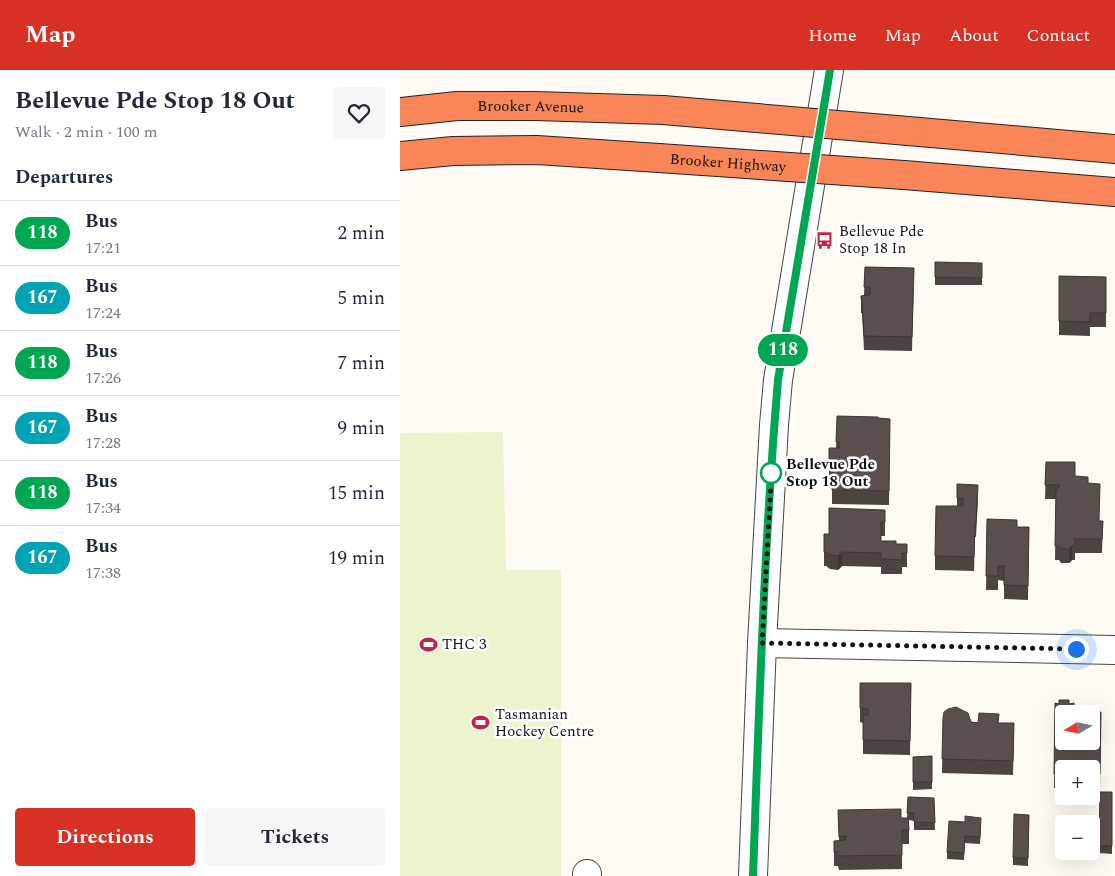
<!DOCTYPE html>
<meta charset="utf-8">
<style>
body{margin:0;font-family:Spectral,serif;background:#f6f6f7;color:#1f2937;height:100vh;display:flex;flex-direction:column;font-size:19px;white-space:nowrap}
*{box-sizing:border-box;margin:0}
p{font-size:16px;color:#747a83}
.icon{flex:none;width:28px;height:28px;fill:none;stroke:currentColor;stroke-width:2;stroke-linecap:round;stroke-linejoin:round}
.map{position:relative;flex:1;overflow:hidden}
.details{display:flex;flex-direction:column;background:#fff;width:400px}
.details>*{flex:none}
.badge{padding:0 10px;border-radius:16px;font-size:18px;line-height:32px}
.needle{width:32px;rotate:260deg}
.buttons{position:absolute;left:655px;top:635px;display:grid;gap:10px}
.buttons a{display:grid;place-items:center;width:45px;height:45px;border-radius:5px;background:#fff;box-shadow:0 5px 20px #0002;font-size:25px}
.you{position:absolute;width:25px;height:25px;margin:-12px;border:4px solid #fff;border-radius:50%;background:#1a73e8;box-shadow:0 0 0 8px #1a73e833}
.map>.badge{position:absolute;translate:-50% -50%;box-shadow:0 0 0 2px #fff}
h2{padding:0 15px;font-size:19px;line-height:45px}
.round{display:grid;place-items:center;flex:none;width:52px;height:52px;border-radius:5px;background:#f6f6f7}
.headline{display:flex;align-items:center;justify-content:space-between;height:85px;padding:0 15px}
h1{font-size:24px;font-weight:700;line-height:38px}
.button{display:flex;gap:10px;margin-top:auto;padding:10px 15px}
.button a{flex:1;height:58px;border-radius:5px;background:#d93025;color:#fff;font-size:20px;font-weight:700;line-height:58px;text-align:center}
.button a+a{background:#f6f6f7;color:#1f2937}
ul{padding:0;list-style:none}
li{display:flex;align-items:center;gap:15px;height:65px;padding:0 15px;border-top:1px solid #e0e1e3}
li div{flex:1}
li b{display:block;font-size:19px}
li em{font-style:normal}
li .badge{min-width:55px;font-weight:700;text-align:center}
header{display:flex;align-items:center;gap:30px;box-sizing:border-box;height:70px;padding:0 25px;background:#d93025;color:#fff}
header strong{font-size:24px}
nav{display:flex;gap:28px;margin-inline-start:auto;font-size:18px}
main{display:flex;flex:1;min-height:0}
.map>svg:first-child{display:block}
.pitch{fill:#ecf3cd}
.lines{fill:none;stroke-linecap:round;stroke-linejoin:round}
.minor-casing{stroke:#444;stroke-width:30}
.highway-casing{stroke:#222;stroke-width:30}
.minor{stroke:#fff;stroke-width:28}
.highway{stroke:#f98558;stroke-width:28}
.highway-bridge-casing{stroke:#222;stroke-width:30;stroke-linecap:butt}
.highway-bridge{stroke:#f98558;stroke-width:28}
.wall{fill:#4d4441}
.shaded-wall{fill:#3f3735}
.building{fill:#5a4f4c;stroke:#3f3735;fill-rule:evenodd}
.line-casing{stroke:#fff;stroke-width:11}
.line{stroke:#00a651;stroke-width:8}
.walk{stroke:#111;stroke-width:5;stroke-dasharray:0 9}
.stop-dot{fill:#fff;stroke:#00a651;stroke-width:2.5}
.labels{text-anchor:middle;stroke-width:5;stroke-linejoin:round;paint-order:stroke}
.street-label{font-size:15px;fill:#111;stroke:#fff}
.poi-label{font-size:15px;fill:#111;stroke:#fff;text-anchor:start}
.stop-label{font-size:15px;font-weight:bold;fill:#111;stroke:#fff;text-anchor:start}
</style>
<header>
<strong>Map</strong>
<nav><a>Home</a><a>Map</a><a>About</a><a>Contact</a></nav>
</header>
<main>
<section class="details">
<div class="headline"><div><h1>Bellevue Pde Stop 18 Out</h1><p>Walk · 2 min · 100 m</p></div><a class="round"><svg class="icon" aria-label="heart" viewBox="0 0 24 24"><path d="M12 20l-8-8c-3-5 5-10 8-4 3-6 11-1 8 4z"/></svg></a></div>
<h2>Departures</h2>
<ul>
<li><span class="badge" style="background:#00a651;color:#fff">118</span><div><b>Bus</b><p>17:21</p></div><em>2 min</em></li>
<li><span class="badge" style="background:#00a3b4;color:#fff">167</span><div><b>Bus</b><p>17:24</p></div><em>5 min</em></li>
<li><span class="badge" style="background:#00a651;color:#fff">118</span><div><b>Bus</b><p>17:26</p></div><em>7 min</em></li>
<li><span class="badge" style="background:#00a3b4;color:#fff">167</span><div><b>Bus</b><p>17:28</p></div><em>9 min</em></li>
<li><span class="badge" style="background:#00a651;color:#fff">118</span><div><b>Bus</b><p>17:34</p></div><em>15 min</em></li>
<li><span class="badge" style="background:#00a3b4;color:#fff">167</span><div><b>Bus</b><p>17:38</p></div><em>19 min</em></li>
</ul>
<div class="button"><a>Directions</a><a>Tickets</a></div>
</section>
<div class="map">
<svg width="715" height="806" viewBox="0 0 715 806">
<rect width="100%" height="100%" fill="#fffbf4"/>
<!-- pitch -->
<path class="pitch" d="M 103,362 L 106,500 L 161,500 L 161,806 L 0,806 L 0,363 Z"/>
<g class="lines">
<defs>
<g id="minor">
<path d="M 362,573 L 715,580"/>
<path d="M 187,806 L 187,804"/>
<path d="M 353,806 L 362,573 L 374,355 L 378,310 L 429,0"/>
</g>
<g id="highway">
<path id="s1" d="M 0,42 L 57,36 L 135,36 L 263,40"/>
<path d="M 508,61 L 715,79"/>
<path d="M 0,86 L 53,81 L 137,80 L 259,88"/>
<path d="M 504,105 L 715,122"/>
</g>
</defs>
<!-- minor casing -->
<use href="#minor" class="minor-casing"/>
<!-- highway casing -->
<use href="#highway" class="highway-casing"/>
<!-- minor -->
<use href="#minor" class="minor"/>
<!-- highway -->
<use href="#highway" class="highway"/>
<defs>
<g id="highway-bridge">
<path d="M 263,40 L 508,61"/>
<path id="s2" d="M 259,88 L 504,105"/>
</g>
</defs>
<!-- highway-bridge casing -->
<use href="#highway-bridge" class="highway-bridge-casing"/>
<!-- highway-bridge -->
<use href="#highway-bridge" class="highway-bridge"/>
</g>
<!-- wall -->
<g class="wall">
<path d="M 535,192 L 582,193 L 582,215 L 535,215 Z"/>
<path d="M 465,197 L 514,198 L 512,281 L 464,280 L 462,243 L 461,243 L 461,226 L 464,225 Z"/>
<path d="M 659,206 L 706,207 L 706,257 L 690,257 L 690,266 L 659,265 Z"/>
<path d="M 437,346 L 490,349 L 489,435 L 432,434 L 432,415 L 429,412 L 429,378 L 436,378 Z"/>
<path d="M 646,392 L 688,413 L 699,451 L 703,451 L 702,483 L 675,483 L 675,490 L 672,490 L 669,493 L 661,493 L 659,490 L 655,490 L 656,429 L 645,429 Z"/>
<path d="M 557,414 L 578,429 L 576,467 L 575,467 L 574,501 L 535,500 L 535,486 L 557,436 Z"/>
<path d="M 485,440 L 485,466 L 481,466 L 481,471 L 496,474 L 507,474 L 507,497 L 502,497 L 502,504 L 481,504 L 481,497 L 442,496 L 438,500 L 430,499 L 426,496 L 424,496 L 424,464 L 429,464 Z"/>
<path d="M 587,449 L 617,457 L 629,457 L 628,530 L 604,529 L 604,511 L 598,510 L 598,520 L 586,520 Z"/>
<path d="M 460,613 L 511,613 L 510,685 L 463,684 L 463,653 L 460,652 Z"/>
<path d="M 655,633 L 669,634 L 674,642 L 701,642 L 700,718 L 691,718 L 691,699 L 664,699 L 664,718 L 654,718 Z"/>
<path d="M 543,648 L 571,652 L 599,653 L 614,667 L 613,705 L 542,703 Z"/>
<path d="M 532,686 L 532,719 L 513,720 L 513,687 Z"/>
<path d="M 700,722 L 712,722 L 712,784 L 699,783 Z"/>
<path d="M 508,727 L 534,728 L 535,760 L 514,760 L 514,751 L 509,750 L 509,774 L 502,774 L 502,799 L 439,800 L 438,796 L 434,796 L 434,771 L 439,771 L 438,740 L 501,748 L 507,748 Z"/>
<path d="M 629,745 L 628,796 L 613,795 L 613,788 Z"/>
<path d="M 565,752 L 581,755 L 580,774 L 565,773 L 564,790 L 547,789 L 547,782 Z"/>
</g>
<!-- shaded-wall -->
<g class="shaded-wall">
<path d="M 672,476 L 672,490 L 669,493 L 669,479 Z"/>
<path d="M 442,482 L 442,496 L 438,500 L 438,486 Z"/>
</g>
<!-- building -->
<g class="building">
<path d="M 535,192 L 582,193 L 582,208 L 535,207 Z"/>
<path d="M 465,197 L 514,198 L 512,267 L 464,266 L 462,229 L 461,229 L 461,226 L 470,225 L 470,217 L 464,217 Z"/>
<path d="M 659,206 L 706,207 L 706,243 L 690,243 L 690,252 L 659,251 Z"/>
<path d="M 437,346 L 478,347 L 478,348 L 490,349 L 489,421 L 432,420 L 433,401 L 429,398 L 429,378 L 439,378 L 439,372 L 436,372 Z"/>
<path d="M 646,392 L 675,392 L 675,406 L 688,407 L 688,413 L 700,414 L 699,451 L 703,451 L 702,469 L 675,469 L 675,476 L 672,476 L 669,479 L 661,479 L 659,476 L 655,476 L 656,418 L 659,418 L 659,415 L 645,415 Z"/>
<path d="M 557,414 L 578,415 L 576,453 L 575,453 L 574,487 L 535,486 L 536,436 L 563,436 L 563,428 L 557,428 Z"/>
<path d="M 429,438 L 485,440 L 485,452 L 481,452 L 481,471 L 496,471 L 496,474 L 507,474 L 507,483 L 502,483 L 502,490 L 481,489 L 481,483 L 442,482 L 438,486 L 430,485 L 426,482 L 424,482 L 424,464 L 429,464 Z"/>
<path d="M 587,449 L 617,450 L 617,457 L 629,457 L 628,516 L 604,515 L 604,496 L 598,496 L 598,506 L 586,506 Z"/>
<path d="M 460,613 L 511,613 L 510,671 L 463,670 L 463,645 L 468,645 L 468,639 L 460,638 Z"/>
<path d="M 659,630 L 669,630 L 669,634 L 674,633 L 674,642 L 701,642 L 700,704 L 691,704 L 691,699 L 664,699 L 664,704 L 654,704 L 655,633 L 659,634 ZM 664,644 L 691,644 L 691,671 L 664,671 Z"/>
<path d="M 556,637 L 568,643 L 571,652 L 578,653 L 579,643 L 599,644 L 598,653 L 614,653 L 613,691 L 542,689 L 543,648 L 544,642 L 548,639 Z"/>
<path d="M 532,686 L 532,712 L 513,712 L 513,687 Z"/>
<path d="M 700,722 L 712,722 L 712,776 L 699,776 Z"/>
<path d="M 508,727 L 534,728 L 535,753 L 514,752 L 514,743 L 507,743 Z"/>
<path d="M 501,739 L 501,748 L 508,748 L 509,760 L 502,760 L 502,785 L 439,786 L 438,782 L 434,782 L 434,771 L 446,770 L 446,766 L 439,767 L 438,740 Z"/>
<path d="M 614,744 L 629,745 L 628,788 L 613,788 Z"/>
<path d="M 565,746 L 581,748 L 580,767 L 565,766 L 564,783 L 547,782 L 549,751 L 565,752 Z"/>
</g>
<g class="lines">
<defs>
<path id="line" d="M 353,806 C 359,641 364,475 378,310 L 430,0"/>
</defs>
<!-- line casing -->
<use href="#line" class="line-casing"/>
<!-- line -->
<use href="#line" class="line"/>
<!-- walk -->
<path class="walk" d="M 371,403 L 372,394 L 362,573 L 676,579"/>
</g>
<!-- icons -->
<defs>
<symbol id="bus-bare" viewBox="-9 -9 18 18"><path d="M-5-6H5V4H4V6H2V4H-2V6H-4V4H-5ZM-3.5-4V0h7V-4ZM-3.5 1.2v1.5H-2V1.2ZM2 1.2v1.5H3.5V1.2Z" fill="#c72247" stroke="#fff" stroke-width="2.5" paint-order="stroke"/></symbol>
<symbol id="stadium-bare" viewBox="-9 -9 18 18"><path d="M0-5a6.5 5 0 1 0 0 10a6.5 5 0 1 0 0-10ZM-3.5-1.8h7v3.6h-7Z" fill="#c72247" stroke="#fff" stroke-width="2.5" paint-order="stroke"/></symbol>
</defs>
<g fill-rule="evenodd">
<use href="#bus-bare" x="412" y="158" width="25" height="25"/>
<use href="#stadium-bare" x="16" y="562" width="25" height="25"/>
<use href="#stadium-bare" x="68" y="640" width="25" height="25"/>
</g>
<!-- markers -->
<circle class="stop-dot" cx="371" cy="403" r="10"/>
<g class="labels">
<!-- street labels -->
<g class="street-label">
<text dy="5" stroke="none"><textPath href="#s1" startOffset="131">Brooker Avenue</textPath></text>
<text dy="5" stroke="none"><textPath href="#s2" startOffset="69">Brooker Highway</textPath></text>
</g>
<!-- poi labels -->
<g class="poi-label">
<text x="439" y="166">Bellevue Pde<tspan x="439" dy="17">Stop 18 In</tspan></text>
<text x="42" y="579">THC 3</text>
<text x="95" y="649">Tasmanian<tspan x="95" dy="17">Hockey Centre</tspan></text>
</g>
<!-- stop labels -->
<g class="stop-label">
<text x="386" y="399">Bellevue Pde<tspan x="386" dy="17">Stop 18 Out</tspan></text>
</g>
</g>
</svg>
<div class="buttons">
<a><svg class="needle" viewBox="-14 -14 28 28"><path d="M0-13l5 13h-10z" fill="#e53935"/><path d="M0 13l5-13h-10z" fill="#747a83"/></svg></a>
<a>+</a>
<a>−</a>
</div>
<div class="you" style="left:676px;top:579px"></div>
<b class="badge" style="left:383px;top:280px;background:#00a651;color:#fff">118</b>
</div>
</main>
